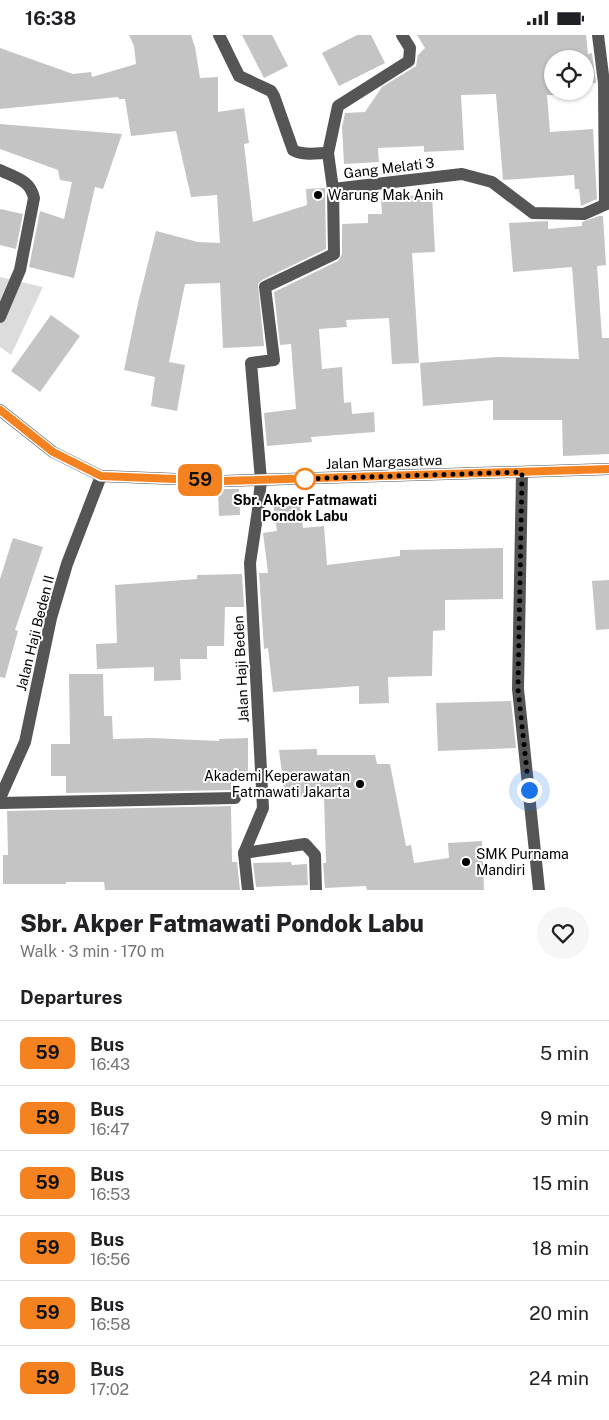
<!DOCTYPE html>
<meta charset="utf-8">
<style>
body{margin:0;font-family:"Public Sans",sans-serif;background:#f6f6f6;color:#202124;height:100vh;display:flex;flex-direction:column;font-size:19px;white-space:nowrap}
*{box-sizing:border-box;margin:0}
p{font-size:16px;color:#757577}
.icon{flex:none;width:28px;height:28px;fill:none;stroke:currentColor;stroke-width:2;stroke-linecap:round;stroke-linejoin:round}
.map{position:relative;height:855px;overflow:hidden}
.panel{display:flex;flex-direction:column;background:#fff;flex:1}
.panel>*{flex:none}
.badge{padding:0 10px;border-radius:8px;font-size:18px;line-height:32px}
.controls{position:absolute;left:544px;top:15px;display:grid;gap:10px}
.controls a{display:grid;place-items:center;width:50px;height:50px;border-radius:50%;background:#fff;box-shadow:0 1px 4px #0004;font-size:25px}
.you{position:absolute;width:25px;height:25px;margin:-12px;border:4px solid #fff;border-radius:50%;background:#1a73e8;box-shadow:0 0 0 8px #1a73e833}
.map>.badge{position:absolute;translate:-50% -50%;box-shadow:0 0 0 2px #fff}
h2{padding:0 20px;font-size:19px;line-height:45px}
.round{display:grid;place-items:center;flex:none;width:52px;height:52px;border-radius:26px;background:#f6f6f6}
.summary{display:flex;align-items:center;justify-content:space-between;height:85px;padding:0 20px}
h1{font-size:24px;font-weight:800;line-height:38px}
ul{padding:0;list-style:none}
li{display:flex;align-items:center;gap:15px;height:65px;padding:0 20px;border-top:1px solid #e0e0e0}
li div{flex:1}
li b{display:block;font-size:19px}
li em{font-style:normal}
li .badge{min-width:55px;font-weight:700;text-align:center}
.status{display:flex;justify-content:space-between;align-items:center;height:35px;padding:0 25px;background:#fff;direction:ltr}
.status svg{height:14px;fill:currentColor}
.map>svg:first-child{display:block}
.green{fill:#dcdcdc}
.building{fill:#c4c4c4}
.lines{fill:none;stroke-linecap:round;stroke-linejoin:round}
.minor{stroke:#555;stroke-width:12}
.line-casing{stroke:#fff;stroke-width:11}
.line{stroke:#f58220;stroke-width:8}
.walk{stroke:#000;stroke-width:5;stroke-dasharray:0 9}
.poi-dot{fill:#000;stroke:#fff;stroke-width:2}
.stop-dot{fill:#fff;stroke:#f58220;stroke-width:2.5}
.labels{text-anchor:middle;stroke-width:4;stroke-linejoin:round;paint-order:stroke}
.street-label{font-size:14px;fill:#000;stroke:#fff}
.poi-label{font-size:14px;fill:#000;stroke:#fff;text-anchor:start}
.stop-label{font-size:14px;font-weight:bold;fill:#000;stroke:#fff}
</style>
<div class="status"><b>16:38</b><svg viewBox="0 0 49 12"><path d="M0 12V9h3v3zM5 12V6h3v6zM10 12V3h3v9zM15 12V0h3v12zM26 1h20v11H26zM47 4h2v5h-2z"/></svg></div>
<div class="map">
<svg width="609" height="855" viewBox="0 0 609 855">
<rect width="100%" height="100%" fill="#fff"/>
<!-- green -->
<path class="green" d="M 0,242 L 43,252 L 11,320 L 0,312 Z"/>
<!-- building -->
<g class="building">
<path d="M 129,0 L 191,0 L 195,12 L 200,43 L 218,42 L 218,77 L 244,73 L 249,108 L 244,109 L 253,187 L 307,170 L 306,154 L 325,153 L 325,155 L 326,214 L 262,245 L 258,249 L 264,311 L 223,313 L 220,248 L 185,249 L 169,327 L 185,330 L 177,376 L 151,371 L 155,342 L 124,335 L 138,268 L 156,196 L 198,207 L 220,208 L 217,160 L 191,162 L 176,96 L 131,101 L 125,64 L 119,64 L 118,62 L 0,74 L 0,13 L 73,39 L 91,37 L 92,42 L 136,29 L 134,11 Z"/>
<path d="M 242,0 L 272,0 L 288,31 L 264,43 Z"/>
<path d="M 357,0 L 371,0 L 385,28 L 339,51 L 322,18 Z"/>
<path d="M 417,0 L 586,0 L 588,19 L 592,18 L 596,48 L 585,48 L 585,24 L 552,24 L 552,56 L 572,56 L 572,60 L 547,60 L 550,97 L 593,94 L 597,164 L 581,171 L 579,154 L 575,154 L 574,140 L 503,145 L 496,59 L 461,60 L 464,115 L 424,117 L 424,111 L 378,113 L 379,127 L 344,129 L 342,92 L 345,78 L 365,77 L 382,52 L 416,31 L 418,20 L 425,13 Z"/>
<path d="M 0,89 L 122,99 L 103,154 L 95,152 L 74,243 L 29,232 L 40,176 L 64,184 L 72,147 L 60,145 L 58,135 L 0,114 Z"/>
<path d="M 432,159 L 435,217 L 412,218 L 419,328 L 392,329 L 389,283 L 346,285 L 347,292 L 319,294 L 322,334 L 342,332 L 344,368 L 351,367 L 352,379 L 374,377 L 375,397 L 311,402 L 312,407 L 267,411 L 264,378 L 296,374 L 291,309 L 280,310 L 274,257 L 338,226 L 342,219 L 342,189 L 368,188 L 368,179 L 382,179 L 381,163 Z"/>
<path d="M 0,174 L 23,179 L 16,214 L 0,210 Z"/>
<path d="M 599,181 L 603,181 L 606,230 L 597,231 L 602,303 L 609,303 L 609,419 L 563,421 L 562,385 L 493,385 L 493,365 L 423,371 L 420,328 L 497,322 L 579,324 L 572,232 L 513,237 L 509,188 L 548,186 L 548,194 L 582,191 L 582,187 Z"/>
<path d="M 51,280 L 80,301 L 40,357 L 11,336 Z"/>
<path d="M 218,454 L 239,454 L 240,480 L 219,481 Z"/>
<path d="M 272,461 L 299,461 L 303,493 L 324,491 L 327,530 L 400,521 L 400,515 L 503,513 L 503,564 L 445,565 L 445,595 L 433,596 L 432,641 L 388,642 L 389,668 L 359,669 L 359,651 L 273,657 L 268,613 L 264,614 L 259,538 L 268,538 L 263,498 L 277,496 Z"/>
<path d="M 13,503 L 43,512 L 15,595 L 18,596 L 5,643 L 0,642 L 0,544 Z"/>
<path d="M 242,539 L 244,572 L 225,572 L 224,611 L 207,611 L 207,624 L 180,624 L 181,645 L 154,646 L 154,632 L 97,634 L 96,609 L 117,608 L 115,550 L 197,544 L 197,540 Z"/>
<path d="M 609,545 L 609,594 L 596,595 L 592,546 Z"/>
<path d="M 69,639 L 103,639 L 104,681 L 112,681 L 113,704 L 151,703 L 219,706 L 219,704 L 248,703 L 248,747 L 231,747 L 231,755 L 66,758 L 66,741 L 51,741 L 51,709 L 70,709 Z"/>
<path d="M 511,666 L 516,713 L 438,716 L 436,668 Z"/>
<path d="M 317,714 L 317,720 L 375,720 L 377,729 L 390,729 L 406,811 L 411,810 L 414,828 L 449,823 L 448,808 L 482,806 L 484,855 L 367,855 L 366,851 L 325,853 L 323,828 L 326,828 L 324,761 L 285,762 L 279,715 Z"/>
<path d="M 231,771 L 232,827 L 237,827 L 240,855 L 105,855 L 104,847 L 66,847 L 66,849 L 3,849 L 3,820 L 8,820 L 7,776 Z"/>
<path d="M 291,827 L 292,830 L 307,829 L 308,850 L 256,852 L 253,828 Z"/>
</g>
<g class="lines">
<!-- minor -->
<g class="minor">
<path d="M 219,0 L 239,41 L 271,56 L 274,61 L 293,115 C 302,121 318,118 328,118"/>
<path d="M 598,0 L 604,48 L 605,168"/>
<path d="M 0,135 C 16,143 30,145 34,163 L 20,235 L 0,282"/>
<path d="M 333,154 L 328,118 L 338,71 L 409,26 L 410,13 L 402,0"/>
<path d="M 0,375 L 53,417 L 101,441 L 224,446 L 609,434"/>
<path d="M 522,437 L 518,654 L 539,855"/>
<path d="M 0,763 L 25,707 L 51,583 L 67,529 L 101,441"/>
<path d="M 0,768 L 235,763"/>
<path d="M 244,818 L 305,809 L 315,820 L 316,855"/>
<path d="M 248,855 L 244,818 L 263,773 L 250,528 L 258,475 L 261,445 L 251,328 L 274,325 L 265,252 L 334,219 L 333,154 L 462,139 L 492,147 L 533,178 L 584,179 L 609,168"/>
</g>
</g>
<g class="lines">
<defs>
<path id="line" d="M 0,375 L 53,417 L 101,441 L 224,446 L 609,434"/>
</defs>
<!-- line casing -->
<use href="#line" class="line-casing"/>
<!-- line -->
<use href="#line" class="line"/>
<!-- walk -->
<path class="walk" d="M 305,444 L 298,444 L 522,437 L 518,654 L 529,755"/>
</g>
<!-- markers -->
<g class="poi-dot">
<circle cx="318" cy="160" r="5"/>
<circle cx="360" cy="749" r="5"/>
<circle cx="466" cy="827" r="5"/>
</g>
<circle class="stop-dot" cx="305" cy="444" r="10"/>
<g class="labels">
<!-- street labels -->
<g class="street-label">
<text transform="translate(389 133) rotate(-7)" y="5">Gang Melati 3</text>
<text transform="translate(384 427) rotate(-2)" y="5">Jalan Margasatwa</text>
<text transform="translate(35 598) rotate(-76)" y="5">Jalan Haji Beden II</text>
<text transform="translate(241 634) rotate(-93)" y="5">Jalan Haji Beden</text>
</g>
<!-- poi labels -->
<g class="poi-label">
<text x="328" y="165">Warung Mak Anih</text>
<text x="350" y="746" text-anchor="end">Akademi Keperawatan<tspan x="350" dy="16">Fatmawati Jakarta</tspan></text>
<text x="476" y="824">SMK Purnama<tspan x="476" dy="16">Mandiri</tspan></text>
</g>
<!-- stop labels -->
<g class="stop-label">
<text x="305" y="470">Sbr. Akper Fatmawati<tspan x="305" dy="16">Pondok Labu</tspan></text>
</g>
</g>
</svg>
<div class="controls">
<a><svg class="icon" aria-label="locate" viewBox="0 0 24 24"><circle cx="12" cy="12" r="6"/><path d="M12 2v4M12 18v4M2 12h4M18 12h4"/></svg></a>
</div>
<div class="you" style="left:529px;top:755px"></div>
<b class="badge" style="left:200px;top:445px;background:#f58220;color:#111">59</b>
</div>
<section class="panel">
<div class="summary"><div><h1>Sbr. Akper Fatmawati Pondok Labu</h1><p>Walk · 3 min · 170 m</p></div><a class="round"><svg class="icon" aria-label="heart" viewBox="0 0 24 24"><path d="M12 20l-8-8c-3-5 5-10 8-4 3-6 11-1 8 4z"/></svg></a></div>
<h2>Departures</h2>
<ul>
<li><span class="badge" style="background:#f58220;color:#111">59</span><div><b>Bus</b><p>16:43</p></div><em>5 min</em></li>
<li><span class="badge" style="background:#f58220;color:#111">59</span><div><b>Bus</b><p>16:47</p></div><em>9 min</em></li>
<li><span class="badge" style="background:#f58220;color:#111">59</span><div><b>Bus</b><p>16:53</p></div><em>15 min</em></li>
<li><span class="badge" style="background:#f58220;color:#111">59</span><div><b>Bus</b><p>16:56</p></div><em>18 min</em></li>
<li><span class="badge" style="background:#f58220;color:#111">59</span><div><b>Bus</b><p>16:58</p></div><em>20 min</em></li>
<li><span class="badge" style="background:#f58220;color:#111">59</span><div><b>Bus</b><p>17:02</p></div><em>24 min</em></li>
</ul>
</section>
